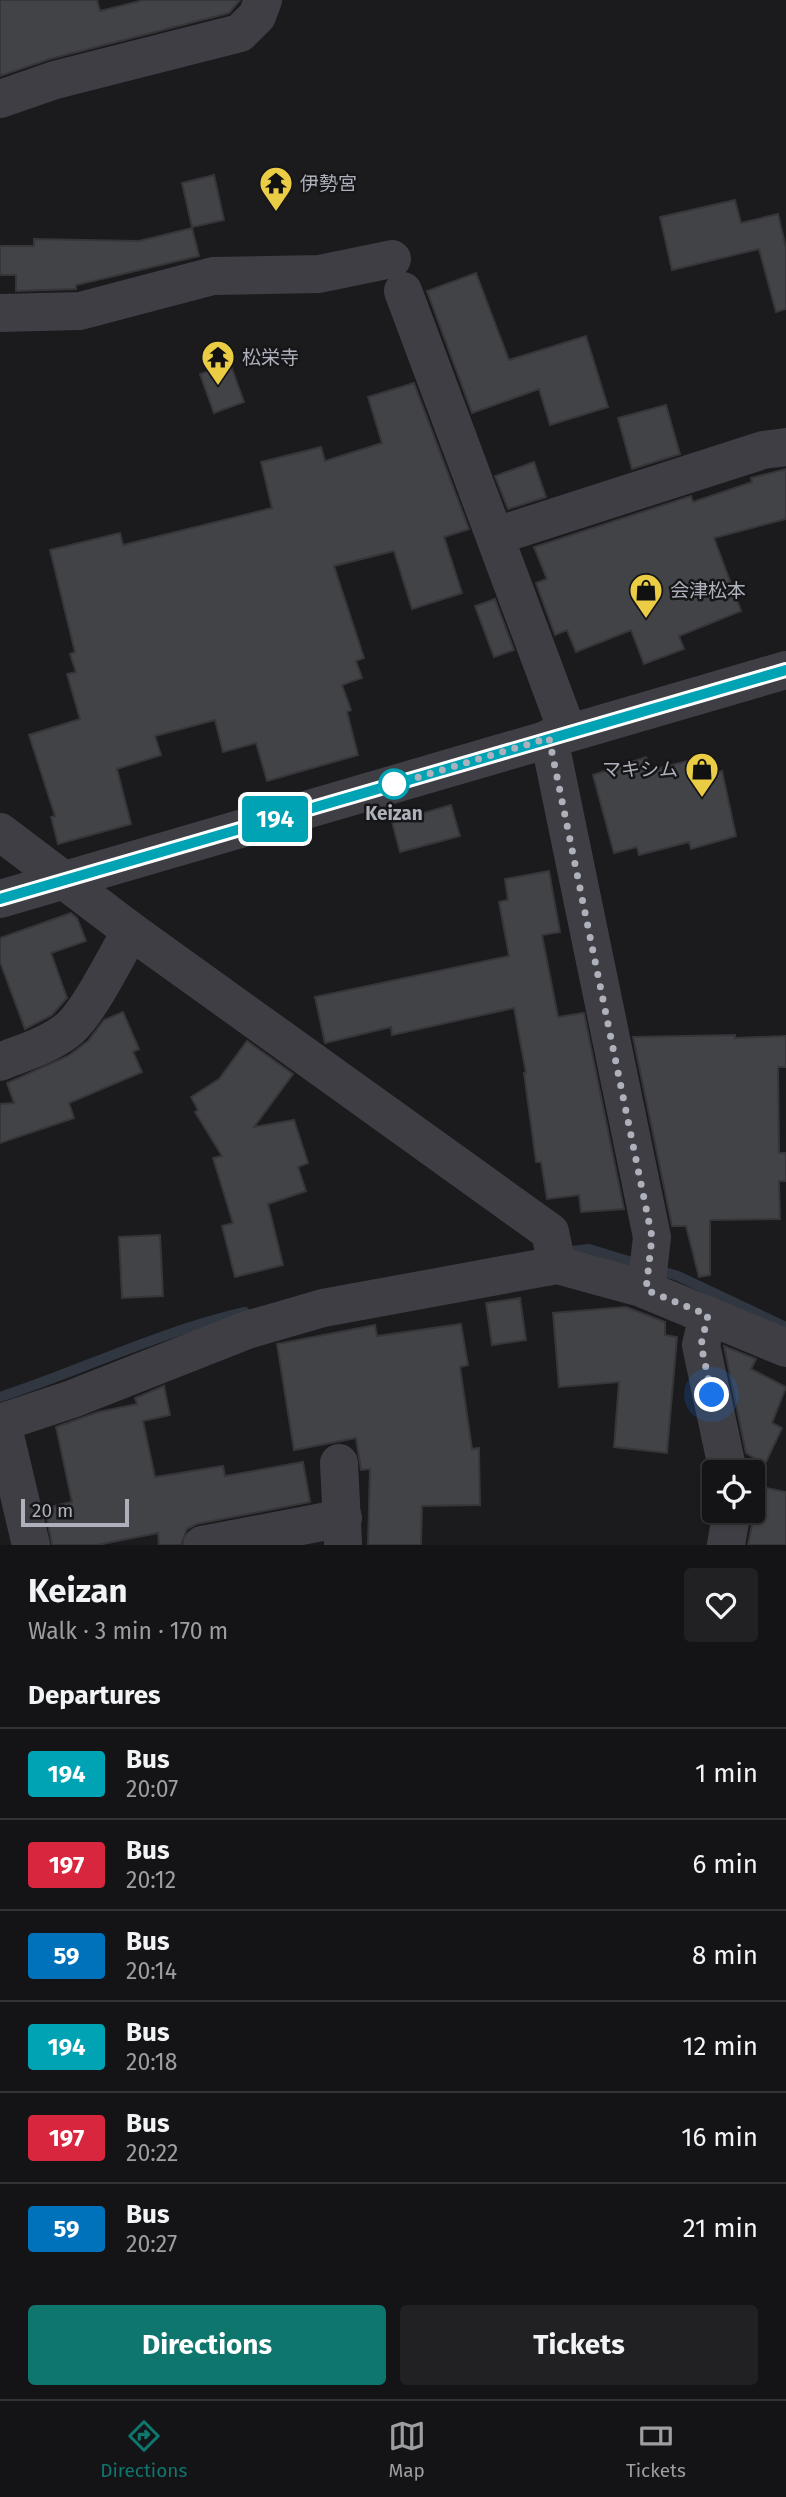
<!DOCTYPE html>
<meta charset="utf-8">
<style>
body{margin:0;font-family:"Fira Sans","Noto Sans JP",sans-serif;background:#212123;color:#f1f3f6;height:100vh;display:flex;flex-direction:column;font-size:26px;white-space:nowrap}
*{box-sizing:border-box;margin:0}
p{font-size:23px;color:#9d9ea1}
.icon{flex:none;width:38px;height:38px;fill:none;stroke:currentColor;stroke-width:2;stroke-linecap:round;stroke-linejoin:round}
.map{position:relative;height:1545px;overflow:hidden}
.drawer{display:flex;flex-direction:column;background:#141416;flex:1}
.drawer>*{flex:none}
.badge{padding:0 14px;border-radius:5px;font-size:24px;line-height:46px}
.buttons{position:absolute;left:702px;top:1460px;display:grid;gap:14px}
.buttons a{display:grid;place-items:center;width:63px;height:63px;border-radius:7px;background:#141416;box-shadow:0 2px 5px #0004,0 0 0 2px #333335;font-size:35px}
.scale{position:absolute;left:21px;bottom:18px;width:108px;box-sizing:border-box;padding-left:7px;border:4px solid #aeb0bc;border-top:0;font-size:19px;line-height:24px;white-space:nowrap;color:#aeb0bc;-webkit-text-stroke:5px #161618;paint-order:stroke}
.you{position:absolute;width:35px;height:35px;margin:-18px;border:5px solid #fff;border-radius:50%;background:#1a73e8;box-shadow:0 0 0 10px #1a73e833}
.map>.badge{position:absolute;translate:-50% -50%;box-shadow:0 0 0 4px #fff}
h2{padding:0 28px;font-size:26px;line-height:63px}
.round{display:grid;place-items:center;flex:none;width:74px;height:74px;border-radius:7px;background:#212123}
.headline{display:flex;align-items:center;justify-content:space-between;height:119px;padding:0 28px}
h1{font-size:33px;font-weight:700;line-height:52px}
.cta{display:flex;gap:14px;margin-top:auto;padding:14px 28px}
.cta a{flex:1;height:80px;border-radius:7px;background:#0f766e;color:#fff;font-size:28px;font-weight:700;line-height:80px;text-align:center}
.cta a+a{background:#212123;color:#f1f3f6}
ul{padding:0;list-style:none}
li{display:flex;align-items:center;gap:21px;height:91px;padding:0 28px;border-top:2px solid #333335}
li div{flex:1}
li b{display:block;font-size:26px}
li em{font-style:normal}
li .badge{min-width:77px;font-weight:700;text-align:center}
.tab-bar{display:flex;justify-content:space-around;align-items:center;height:98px;border-top:2px solid #333335;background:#141416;font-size:19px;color:#9d9ea1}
.tab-bar a{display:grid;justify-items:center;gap:4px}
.tab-bar .active{color:#0f766e}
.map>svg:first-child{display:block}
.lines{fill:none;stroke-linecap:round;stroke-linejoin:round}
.stream{stroke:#313741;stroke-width:10}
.building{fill:#424347;stroke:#363539;stroke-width:2}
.minor{stroke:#3e3e44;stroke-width:38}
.tertiary{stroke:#3e3e44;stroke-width:38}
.line-casing{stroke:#fff;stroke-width:16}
.line{stroke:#00a3b4;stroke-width:10}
.walk{stroke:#aeb0bc;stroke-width:7;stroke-dasharray:0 12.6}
.stop-dot{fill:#fff;stroke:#00a3b4;stroke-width:3.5}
.labels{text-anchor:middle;stroke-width:5;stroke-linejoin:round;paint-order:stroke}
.poi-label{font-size:19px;fill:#aeb0bc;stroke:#161618;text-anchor:start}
.stop-label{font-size:19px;font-weight:bold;fill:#aeb0bc;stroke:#161618}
</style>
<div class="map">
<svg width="786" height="1545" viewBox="0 0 786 1545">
<rect width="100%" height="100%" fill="#1b1b1d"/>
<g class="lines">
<!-- stream -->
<g class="stream">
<path d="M 563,1252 L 589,1249 L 678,1276 L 786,1327"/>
<path d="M 0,1397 C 82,1370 161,1331 245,1312"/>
</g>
</g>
<!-- building -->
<g class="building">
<path d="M 0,0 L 97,0 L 100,11 L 144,0 L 240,0 L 229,13 L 50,59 L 0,76 Z"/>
<path d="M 214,175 L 224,220 L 192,227 L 182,183 Z"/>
<path d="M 735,200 L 741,223 L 778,214 L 786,248 L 786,309 L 776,312 L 759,249 L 672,270 L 660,217 Z"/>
<path d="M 192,228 L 199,256 L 76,285 L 76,289 L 16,291 L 16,275 L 0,275 L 0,246 L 34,246 L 34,239 L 139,241 Z"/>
<path d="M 476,273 L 509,360 L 586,336 L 608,407 L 550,425 L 539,389 L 472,413 L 427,291 Z"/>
<path d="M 230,363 L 244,402 L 214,413 L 200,374 Z"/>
<path d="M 414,383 L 469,529 L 444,537 L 462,593 L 412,609 L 394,551 L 334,566 L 364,658 L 356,661 L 362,678 L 342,685 L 351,710 L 347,712 L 358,755 L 267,781 L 256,743 L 223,752 L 215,720 L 155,736 L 161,755 L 117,769 L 131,824 L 58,844 L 51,817 L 55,816 L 29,735 L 80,719 L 67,674 L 76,672 L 70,654 L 75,652 L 50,550 L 120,533 L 123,545 L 272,508 L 261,462 L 321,447 L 325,461 L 382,443 L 368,397 Z"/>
<path d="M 666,405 L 680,454 L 632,469 L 618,418 Z"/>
<path d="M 534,462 L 546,497 L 508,509 L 495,476 Z"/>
<path d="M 786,469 L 786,519 L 714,538 L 741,611 L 679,636 L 684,649 L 644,664 L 631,630 L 576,652 L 567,630 L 555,635 L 536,583 L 547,579 L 534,547 L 691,496 L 693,502 L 752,482 L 751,478 Z"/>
<path d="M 495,599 L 514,650 L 494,657 L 475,606 Z"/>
<path d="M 710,755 L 715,773 L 722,771 L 736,836 L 691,849 L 689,842 L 639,855 L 637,847 L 614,853 L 593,775 L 646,757 L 649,771 Z"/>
<path d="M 451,805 L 460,836 L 400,852 L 392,822 Z"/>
<path d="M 549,871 L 560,932 L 542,935 L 558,1017 L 584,1013 L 624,1209 L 581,1212 L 579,1195 L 547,1199 L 541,1162 L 536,1162 L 524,1073 L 526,1073 L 514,1008 L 392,1035 L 391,1027 L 325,1043 L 315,997 L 509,956 L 499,902 L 508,900 L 505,879 Z"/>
<path d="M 71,913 L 77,918 L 86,941 L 51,953 L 67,998 L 52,1015 L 25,1029 L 0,962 L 0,938 Z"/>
<path d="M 123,1012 L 139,1049 L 133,1052 L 142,1072 L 69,1103 L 74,1118 L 0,1143 L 0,1104 L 14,1103 L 7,1083 L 68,1056 L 88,1041 L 104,1020 Z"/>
<path d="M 735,1035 L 735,1038 L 786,1036 L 786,1067 L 778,1067 L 779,1153 L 786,1153 L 786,1181 L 779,1181 L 780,1219 L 710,1220 L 710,1275 L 699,1277 L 686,1226 L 672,1226 L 633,1037 Z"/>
<path d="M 247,1041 L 293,1074 L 254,1127 L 294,1120 L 308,1163 L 298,1167 L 306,1191 L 268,1204 L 283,1265 L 235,1277 L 222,1226 L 233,1223 L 213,1158 L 222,1156 L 195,1112 L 198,1110 L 191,1097 L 219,1079 Z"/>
<path d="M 160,1235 L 163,1296 L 122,1298 L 119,1237 Z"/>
<path d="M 520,1298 L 526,1340 L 492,1345 L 486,1303 Z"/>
<path d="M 626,1307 L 665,1322 L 665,1335 L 677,1337 L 667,1453 L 614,1447 L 619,1382 L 559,1387 L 553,1313 Z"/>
<path d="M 461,1324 L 468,1365 L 460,1367 L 472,1449 L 479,1448 L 480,1505 L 422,1506 L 421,1545 L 368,1545 L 370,1469 L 361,1470 L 356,1438 L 294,1450 L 277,1344 L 375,1325 L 377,1336 Z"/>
<path d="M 724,1346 L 756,1359 L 751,1369 L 786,1387 L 772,1423 L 782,1428 L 765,1464 L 746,1453 Z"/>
<path d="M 164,1386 L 170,1415 L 143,1421 L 155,1477 L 223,1466 L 225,1476 L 303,1462 L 310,1502 L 197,1524 L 187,1529 L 181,1545 L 159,1545 L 158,1533 L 97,1545 L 52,1545 L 45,1508 L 72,1502 L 56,1427 L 98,1412 L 137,1404 L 135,1398 Z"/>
<path d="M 752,1485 L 786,1492 L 786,1545 L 748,1545 L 754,1514 Z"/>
</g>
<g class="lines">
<!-- minor -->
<g class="minor">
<path d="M 0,99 L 55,80 L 240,33 L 257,16 L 263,0"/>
<path d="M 403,291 L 568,733"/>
<path d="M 0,313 L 80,311 L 213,276 L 319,274 L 392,259"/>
<path d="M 496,536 L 763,450 L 786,447"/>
<path d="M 549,738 L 652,1237 L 646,1290"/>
<path d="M 0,832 L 131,931 L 550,1232 L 557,1265"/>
<path d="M 0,1062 C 22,1053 46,1046 65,1032 C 87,1017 116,956 131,931"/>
<path d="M 708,1315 L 701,1345 L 728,1472"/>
<path d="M 0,1423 L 72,1399 L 247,1330 L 323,1308 L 557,1265 L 641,1288 L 786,1348"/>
<path d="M 2,1423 L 31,1545"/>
<path d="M 339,1463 L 343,1543"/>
<path d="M 202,1545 L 343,1518"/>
<path d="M 726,1545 L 732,1510"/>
</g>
<!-- tertiary -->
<path class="tertiary" d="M 0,899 L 786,670"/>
</g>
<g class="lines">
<defs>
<path id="line" d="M 0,899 L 786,670"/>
</defs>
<!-- line casing -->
<use href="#line" class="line-casing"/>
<!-- line -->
<use href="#line" class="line"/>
<!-- walk -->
<path class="walk" d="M 394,784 L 382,788 L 549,738 L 652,1237 L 646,1290 L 708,1315 L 701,1345 L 712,1395"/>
</g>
<!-- icons -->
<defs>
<symbol id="temple-pin" viewBox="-11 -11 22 30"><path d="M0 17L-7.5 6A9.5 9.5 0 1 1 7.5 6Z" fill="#ebcd45" stroke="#161618"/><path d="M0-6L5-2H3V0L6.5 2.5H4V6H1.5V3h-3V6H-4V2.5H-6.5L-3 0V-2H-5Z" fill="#111"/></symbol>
<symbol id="shop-pin" viewBox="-11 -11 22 30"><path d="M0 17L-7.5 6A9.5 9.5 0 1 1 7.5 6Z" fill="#ebcd45" stroke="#161618"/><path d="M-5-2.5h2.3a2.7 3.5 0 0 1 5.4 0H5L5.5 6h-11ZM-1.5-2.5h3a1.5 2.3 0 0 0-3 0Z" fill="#111"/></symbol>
</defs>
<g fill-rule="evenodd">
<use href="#temple-pin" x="257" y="164" width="38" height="52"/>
<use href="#temple-pin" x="199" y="338" width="38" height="52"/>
<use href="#shop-pin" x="627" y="571" width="38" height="52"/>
<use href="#shop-pin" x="683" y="750" width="38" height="52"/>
</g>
<!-- markers -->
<circle class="stop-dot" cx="394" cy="784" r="14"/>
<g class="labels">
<!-- poi labels -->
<g class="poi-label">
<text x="300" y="190">伊勢宮</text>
<text x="242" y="364">松栄寺</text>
<text x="670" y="597">会津松本</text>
<text x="678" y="776" text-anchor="end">マキシム</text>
</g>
<!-- stop labels -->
<g class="stop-label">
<text x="394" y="820">Keizan</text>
</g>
</g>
</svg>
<div class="buttons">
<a><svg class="icon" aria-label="locate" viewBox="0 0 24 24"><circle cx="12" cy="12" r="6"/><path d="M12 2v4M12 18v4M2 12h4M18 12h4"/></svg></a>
</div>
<div class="scale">20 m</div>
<div class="you" style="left:712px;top:1395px"></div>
<b class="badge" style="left:275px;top:819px;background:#00a3b4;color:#fff">194</b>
</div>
<section class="drawer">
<div class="headline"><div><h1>Keizan</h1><p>Walk · 3 min · 170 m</p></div><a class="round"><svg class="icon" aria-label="heart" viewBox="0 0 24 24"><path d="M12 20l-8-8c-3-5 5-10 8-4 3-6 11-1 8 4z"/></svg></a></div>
<h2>Departures</h2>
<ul>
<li><span class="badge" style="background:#00a3b4;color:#fff">194</span><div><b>Bus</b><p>20:07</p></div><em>1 min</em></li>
<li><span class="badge" style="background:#d7263d;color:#fff">197</span><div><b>Bus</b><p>20:12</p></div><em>6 min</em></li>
<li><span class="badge" style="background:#0072bc;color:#fff">59</span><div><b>Bus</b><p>20:14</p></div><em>8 min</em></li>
<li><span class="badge" style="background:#00a3b4;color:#fff">194</span><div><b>Bus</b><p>20:18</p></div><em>12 min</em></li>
<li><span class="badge" style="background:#d7263d;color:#fff">197</span><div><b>Bus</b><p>20:22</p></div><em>16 min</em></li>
<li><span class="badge" style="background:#0072bc;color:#fff">59</span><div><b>Bus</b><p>20:27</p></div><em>21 min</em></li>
</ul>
<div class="cta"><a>Directions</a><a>Tickets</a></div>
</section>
<nav class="tab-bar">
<a class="active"><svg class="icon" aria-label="directions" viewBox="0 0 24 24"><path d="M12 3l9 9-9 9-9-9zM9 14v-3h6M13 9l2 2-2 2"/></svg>Directions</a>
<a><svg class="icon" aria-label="map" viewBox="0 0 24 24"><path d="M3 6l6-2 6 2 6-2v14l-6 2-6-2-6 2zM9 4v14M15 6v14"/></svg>Map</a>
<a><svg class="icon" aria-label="tickets" viewBox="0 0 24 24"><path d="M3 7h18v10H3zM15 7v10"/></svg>Tickets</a>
</nav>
